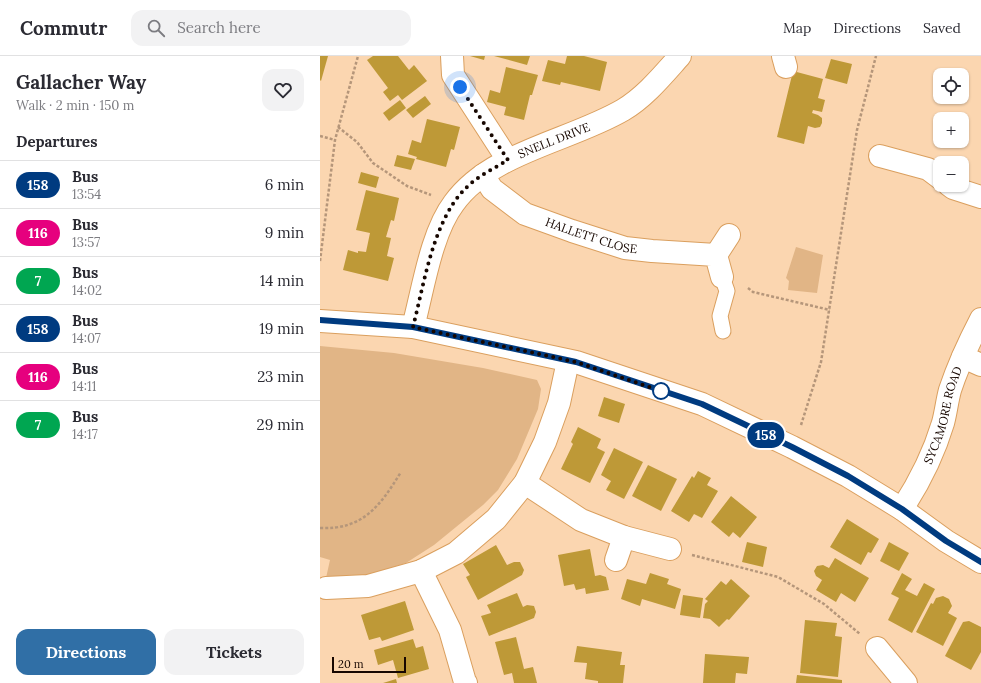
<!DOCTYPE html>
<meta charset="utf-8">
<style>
body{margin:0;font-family:Lora,serif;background:#f2f2f3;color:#2b2b33;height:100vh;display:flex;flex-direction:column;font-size:15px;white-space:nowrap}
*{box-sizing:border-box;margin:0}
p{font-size:13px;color:#7c7c81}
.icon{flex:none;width:22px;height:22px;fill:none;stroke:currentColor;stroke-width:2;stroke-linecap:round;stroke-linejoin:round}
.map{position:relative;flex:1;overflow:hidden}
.details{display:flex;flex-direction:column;background:#fff;width:320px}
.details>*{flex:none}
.badge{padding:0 8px;border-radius:13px;font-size:14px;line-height:26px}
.buttons{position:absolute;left:613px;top:12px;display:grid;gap:8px}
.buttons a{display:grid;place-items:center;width:36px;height:36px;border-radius:8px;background:#fff;box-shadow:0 1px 3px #0004;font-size:20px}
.scale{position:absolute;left:12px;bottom:10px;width:74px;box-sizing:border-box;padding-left:4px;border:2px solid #170700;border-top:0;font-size:11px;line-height:14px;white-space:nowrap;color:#170700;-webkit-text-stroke:3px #fbd6b0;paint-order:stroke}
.you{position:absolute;width:20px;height:20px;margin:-10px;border:3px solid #fff;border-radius:50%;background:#1a73e8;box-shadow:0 0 0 6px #1a73e833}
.map>.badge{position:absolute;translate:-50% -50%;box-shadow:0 0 0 2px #fff}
h2{padding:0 16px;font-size:15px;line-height:36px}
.round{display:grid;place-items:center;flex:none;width:42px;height:42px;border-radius:12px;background:#f2f2f3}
.head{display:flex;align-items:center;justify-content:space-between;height:68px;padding:0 16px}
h1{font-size:19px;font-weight:700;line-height:30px}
.button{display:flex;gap:8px;margin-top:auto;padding:8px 16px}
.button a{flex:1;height:46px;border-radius:12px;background:#306fa6;color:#fff;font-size:16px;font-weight:700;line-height:46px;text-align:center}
.button a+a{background:#f2f2f3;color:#2b2b33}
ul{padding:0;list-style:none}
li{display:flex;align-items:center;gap:12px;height:48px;padding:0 16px;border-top:1px solid #e1e1e2}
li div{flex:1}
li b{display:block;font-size:15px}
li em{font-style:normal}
li .badge{min-width:44px;font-weight:700;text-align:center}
header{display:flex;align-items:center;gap:24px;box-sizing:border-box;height:56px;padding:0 20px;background:#fff;border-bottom:1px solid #e1e1e2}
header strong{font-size:19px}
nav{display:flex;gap:22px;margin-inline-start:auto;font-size:14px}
.search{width:280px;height:36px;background:#f2f2f3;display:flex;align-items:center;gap:10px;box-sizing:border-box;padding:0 14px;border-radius:12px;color:#7c7c81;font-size:15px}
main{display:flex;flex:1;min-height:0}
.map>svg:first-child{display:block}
.green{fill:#e1b586}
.building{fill:#be9937}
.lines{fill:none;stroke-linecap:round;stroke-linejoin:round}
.lane-casing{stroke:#da9f5e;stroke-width:17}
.street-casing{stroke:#da9f5e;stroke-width:24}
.path{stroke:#b5967a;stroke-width:2.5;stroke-dasharray:3 2;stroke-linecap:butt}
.lane{stroke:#fff;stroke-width:15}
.street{stroke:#fff;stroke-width:22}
.line-casing{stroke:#fff;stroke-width:9}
.line{stroke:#003b80;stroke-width:6}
.walk{stroke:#170700;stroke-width:4;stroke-dasharray:0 7.2}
.stop-dot{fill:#fff;stroke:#003b80;stroke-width:2}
.labels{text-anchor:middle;stroke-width:3;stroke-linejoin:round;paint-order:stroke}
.street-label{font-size:12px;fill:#170700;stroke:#fbd6b0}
</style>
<header>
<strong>Commutr</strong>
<div class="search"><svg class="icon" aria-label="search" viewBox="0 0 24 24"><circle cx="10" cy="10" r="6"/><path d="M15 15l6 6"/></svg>Search here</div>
<nav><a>Map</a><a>Directions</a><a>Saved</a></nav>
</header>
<main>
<section class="details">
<div class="head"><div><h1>Gallacher Way</h1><p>Walk · 2 min · 150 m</p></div><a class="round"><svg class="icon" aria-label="heart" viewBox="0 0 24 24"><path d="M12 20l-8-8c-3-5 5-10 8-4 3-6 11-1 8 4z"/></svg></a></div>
<h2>Departures</h2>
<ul>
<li><span class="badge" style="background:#003b80;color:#fff">158</span><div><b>Bus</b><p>13:54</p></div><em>6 min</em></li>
<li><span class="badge" style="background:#e6007e;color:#fff">116</span><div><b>Bus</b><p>13:57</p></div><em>9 min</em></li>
<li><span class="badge" style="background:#00a651;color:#fff">7</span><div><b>Bus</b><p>14:02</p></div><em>14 min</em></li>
<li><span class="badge" style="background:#003b80;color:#fff">158</span><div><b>Bus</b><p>14:07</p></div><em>19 min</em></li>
<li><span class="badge" style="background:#e6007e;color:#fff">116</span><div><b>Bus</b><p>14:11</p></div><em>23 min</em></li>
<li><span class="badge" style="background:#00a651;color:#fff">7</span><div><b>Bus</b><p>14:17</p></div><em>29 min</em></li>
</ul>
<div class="button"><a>Directions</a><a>Tickets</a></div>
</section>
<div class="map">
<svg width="661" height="627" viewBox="0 0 661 627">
<rect width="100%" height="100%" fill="#fbd6b0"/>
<!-- green -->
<g class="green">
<path d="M 476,191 L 503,199 L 497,237 L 468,234 L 469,225 L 466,222 Z"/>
<path d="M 0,290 L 74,297 L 163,312 L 217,324 L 221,333 L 218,353 L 197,403 L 178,434 L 163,449 L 114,489 L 86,507 L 38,522 L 6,522 L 10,504 L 0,501 Z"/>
</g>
<!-- building -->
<g class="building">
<path d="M 0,0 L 8,0 L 1,25 L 0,24 Z"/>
<path d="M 53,0 L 78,0 L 89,14 L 94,9 L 107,25 L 82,44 L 78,39 L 70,45 L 63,36 L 68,32 L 47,4 Z"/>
<path d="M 150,0 L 165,0 L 164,4 Z"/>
<path d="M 174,0 L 210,0 L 207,9 Z"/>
<path d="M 247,0 L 264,0 L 287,6 L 280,35 L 241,26 L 240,29 L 222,25 L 228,4 L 245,8 Z"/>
<path d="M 511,3 L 532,8 L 527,28 L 505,22 Z"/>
<path d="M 186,11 L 218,19 L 212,39 L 210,39 L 204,64 L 184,59 L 186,51 L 167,46 L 170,34 L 180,37 Z"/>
<path d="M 473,15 L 503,23 L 498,42 L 505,44 L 502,56 L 493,54 L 492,57 L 498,59 L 502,62 L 502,67 L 500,71 L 495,72 L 488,70 L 484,88 L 457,81 Z"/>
<path d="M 105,40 L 111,48 L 93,62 L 86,54 Z"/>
<path d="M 80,44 L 86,52 L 69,65 L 63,57 Z"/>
<path d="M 107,63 L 140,71 L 134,94 L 131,93 L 126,111 L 96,103 L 97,101 L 88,98 L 92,84 L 101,87 Z"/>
<path d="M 77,99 L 95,103 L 91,114 L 74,110 Z"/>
<path d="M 41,116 L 59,121 L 56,132 L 38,127 Z"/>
<path d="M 46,134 L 79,142 L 74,165 L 71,164 L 66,181 L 71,182 L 67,200 L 74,202 L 68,225 L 23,214 L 28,194 L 38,197 L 38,195 L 46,196 L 50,177 L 36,174 Z"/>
<path d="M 284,341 L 305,348 L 299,367 L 278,360 Z"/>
<path d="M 258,371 L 281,383 L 277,392 L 285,396 L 270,427 L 241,413 L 253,388 L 251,386 Z"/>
<path d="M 294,392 L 323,406 L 304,443 L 286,434 L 291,425 L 281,419 Z"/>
<path d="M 328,409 L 357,423 L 341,455 L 312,440 Z"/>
<path d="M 378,415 L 391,422 L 387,429 L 398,435 L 382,462 L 374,458 L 369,466 L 351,455 L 372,420 L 374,422 Z"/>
<path d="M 411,440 L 437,461 L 420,482 L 413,476 L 409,481 L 391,466 Z"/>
<path d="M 527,463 L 559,483 L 551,497 L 548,496 L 541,509 L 510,491 Z"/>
<path d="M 427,486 L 447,491 L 443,511 L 422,506 Z"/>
<path d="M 569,486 L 589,497 L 579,515 L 560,505 Z"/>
<path d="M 176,489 L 187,509 L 194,506 L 200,506 L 204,514 L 202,519 L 158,544 L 146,521 L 150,519 L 143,508 Z"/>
<path d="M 270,493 L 275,520 L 280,519 L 286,521 L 289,534 L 266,538 L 265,532 L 256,534 L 254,528 L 244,530 L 238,499 Z"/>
<path d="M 515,502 L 549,522 L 535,546 L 521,537 L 516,546 L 496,534 L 502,524 L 496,520 L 494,515 L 497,510 L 503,509 L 509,512 Z"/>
<path d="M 330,517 L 349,523 L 347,528 L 361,533 L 355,553 L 322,543 L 320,550 L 301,543 L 307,523 L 326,528 Z"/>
<path d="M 582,517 L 592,523 L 585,534 L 597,540 L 604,527 L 615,533 L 592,577 L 568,564 L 579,542 L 571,538 Z"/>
<path d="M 411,523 L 430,540 L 409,564 L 407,563 L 399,571 L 390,563 L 383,562 L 385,548 L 388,545 L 385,543 L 401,525 L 406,529 Z"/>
<path d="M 197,537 L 203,551 L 207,549 L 214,550 L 216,556 L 214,562 L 169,580 L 161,560 L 171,557 L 167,549 Z"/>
<path d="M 363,539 L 383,542 L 380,562 L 360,559 Z"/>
<path d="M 623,540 L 629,543 L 632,550 L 628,557 L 637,562 L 623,590 L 596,576 L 611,547 L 613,548 L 616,542 Z"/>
<path d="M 85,545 L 94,574 L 62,585 L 60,581 L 49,584 L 41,559 Z"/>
<path d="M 485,564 L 517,567 L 515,580 L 522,581 L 518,621 L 480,617 Z"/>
<path d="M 649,565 L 661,571 L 661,596 L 651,614 L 625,600 L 643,566 Z"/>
<path d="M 196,581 L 204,613 L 213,611 L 217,627 L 194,627 L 192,617 L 184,619 L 175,586 Z"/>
<path d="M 93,583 L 96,592 L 103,590 L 109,613 L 78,622 L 73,604 L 58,609 L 54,594 Z"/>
<path d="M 257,590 L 302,596 L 300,609 L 305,609 L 303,627 L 278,627 L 278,625 L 265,623 L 267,607 L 254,606 Z"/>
<path d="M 385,598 L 429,601 L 427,618 L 416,617 L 415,627 L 383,627 Z"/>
<path d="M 477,619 L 522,624 L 522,627 L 476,627 Z"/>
<path d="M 76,623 L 77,627 L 63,627 Z"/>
</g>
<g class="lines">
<defs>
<path id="lane" d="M 402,221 L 407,235 L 400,260 L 403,275"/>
<g id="street">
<path d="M 132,0 L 133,19 L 188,104"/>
<path d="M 463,0 L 466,11"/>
<path d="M 560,100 L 608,113 L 620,122"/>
<path id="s1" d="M 163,119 L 172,133 L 205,158 L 252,175 L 305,192 L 332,195 L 396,199 L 402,221"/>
<path d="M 629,129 L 633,132 L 661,141"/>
<path d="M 396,199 L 409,179"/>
<path d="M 0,265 L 93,271 L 256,306 L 382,348 L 472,391 L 528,420 L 582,453 L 626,485 L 661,506"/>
<path id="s2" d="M 93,271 C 103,234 111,177 134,147 C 171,96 250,85 303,54 C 325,41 342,20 360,0"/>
<path d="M 643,301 L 661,309"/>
<path d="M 205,427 L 261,464 L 304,481 L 350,493"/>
<path id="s3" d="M 582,453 C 599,427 614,397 623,367 C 626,356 627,345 630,334 C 638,310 649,286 661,263"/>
<path d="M 296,504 L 304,481"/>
<path d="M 101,515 L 130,574 L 145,626 L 146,627"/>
<path d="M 6,532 L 48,530 L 101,515 L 136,497 L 176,463 L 205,427 L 225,386 L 239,347 L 248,305"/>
<path d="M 557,592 L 586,627"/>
</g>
</defs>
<!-- lane casing -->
<use href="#lane" class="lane-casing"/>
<!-- street casing -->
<use href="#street" class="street-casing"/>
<!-- path -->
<g class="path">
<path d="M 18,71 L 37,86 L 53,107 L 87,130 L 111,139"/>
<path d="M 0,80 L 15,84"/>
<path d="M 0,205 L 15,84 L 38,0"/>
<path d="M 428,232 L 433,236 L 510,254"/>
<path d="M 481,369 L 501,306 L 537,74 L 556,0"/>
<path d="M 0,472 C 43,474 60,450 81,416"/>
<path d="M 372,499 L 458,521 L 504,548 L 540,578"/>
</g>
<!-- lane -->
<use href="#lane" class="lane"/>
<!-- street -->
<use href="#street" class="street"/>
</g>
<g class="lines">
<defs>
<path id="line" d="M 0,264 L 93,271 L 256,306 L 382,348 L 472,391 L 528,420 L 582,453 L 626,485 L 661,506"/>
</defs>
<!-- line casing -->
<use href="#line" class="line-casing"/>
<!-- line -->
<use href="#line" class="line"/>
<!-- walk -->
<path class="walk" d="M 140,31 L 188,104 C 173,113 156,121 144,134 C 113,166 104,228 93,271 L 256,306 L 341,335"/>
</g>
<!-- markers -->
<circle class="stop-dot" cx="341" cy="335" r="8"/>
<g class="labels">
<!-- street labels -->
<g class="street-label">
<text dy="4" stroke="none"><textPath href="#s2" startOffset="251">SNELL DRIVE</textPath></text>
<text dy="4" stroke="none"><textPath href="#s1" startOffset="128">HALLETT CLOSE</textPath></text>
<text dy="4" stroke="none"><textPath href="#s3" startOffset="103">SYCAMORE ROAD</textPath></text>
</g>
</g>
</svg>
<div class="buttons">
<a><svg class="icon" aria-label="locate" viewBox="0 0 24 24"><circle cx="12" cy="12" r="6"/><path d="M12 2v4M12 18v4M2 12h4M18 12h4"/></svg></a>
<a>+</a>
<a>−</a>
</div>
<div class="scale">20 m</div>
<div class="you" style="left:140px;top:31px"></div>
<b class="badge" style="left:446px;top:379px;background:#003b80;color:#fff">158</b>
</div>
</main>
